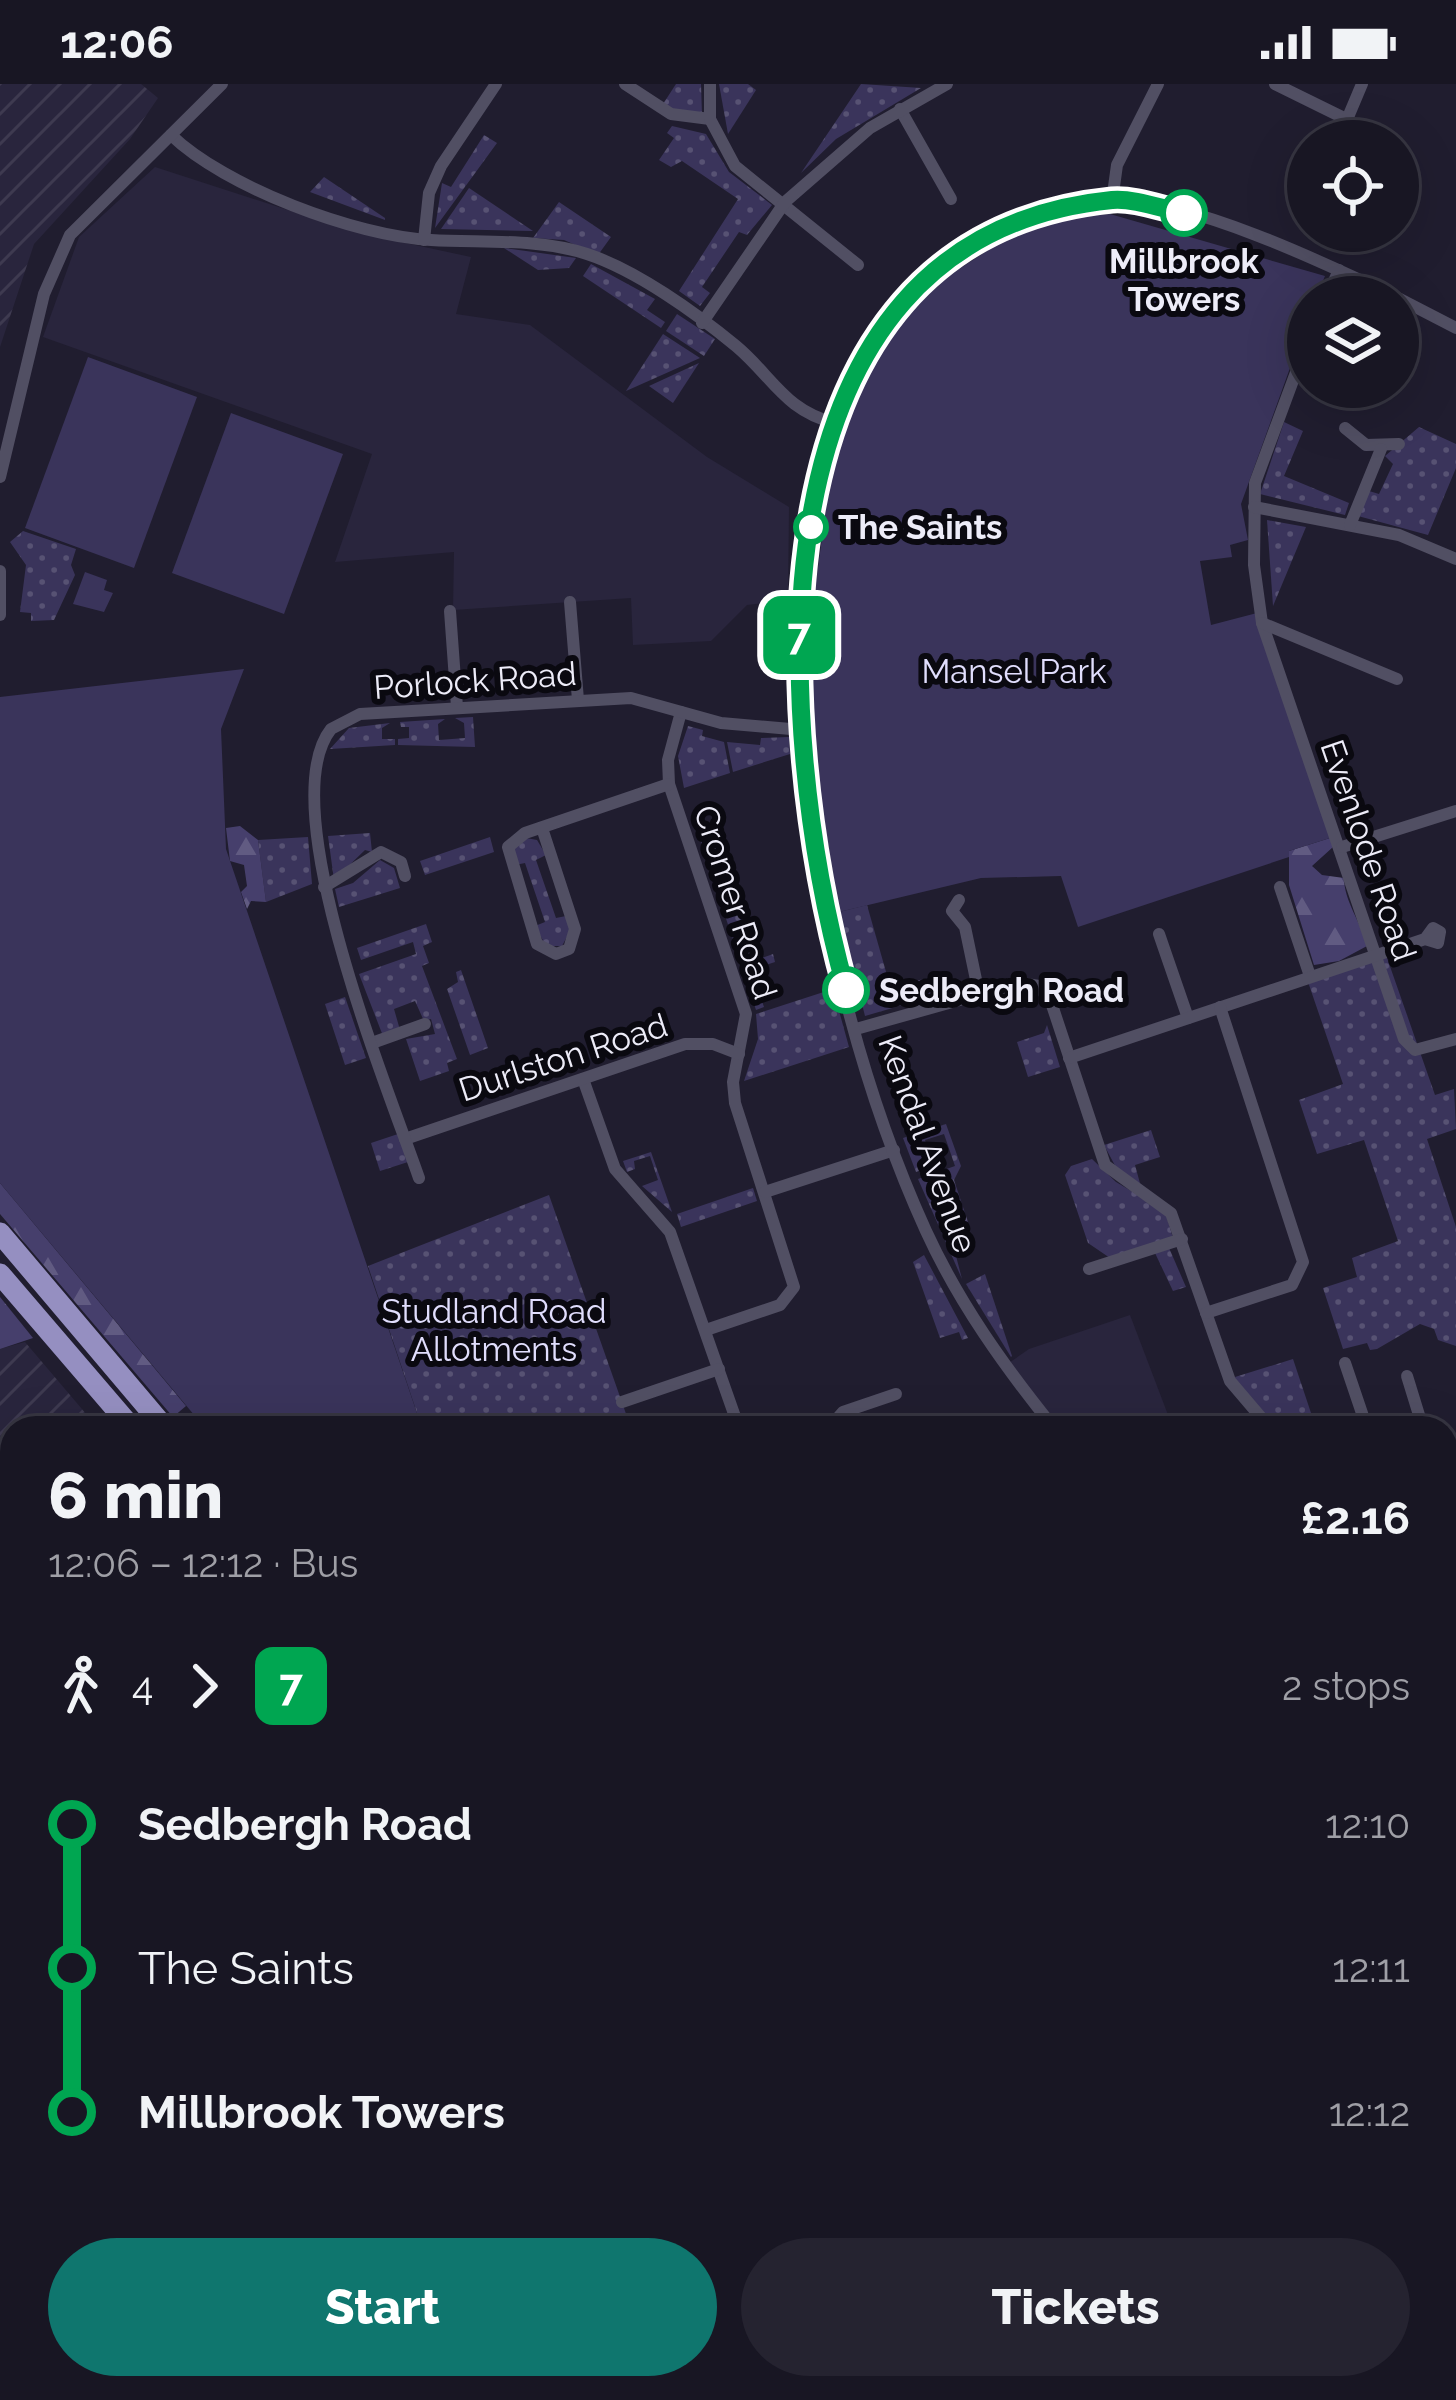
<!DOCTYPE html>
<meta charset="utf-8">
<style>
body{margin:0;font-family:Raleway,sans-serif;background:#252330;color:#f1f3f6;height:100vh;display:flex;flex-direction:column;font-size:45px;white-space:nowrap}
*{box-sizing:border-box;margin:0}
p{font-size:39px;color:#9f9fa6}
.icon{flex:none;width:66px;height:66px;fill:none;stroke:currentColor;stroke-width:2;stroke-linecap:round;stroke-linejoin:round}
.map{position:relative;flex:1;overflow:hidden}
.drawer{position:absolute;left:0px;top:1332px;width:1458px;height:984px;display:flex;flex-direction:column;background:#181623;border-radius:36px 36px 0 0;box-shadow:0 12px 48px #0002,0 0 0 3px #363541}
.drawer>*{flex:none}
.badge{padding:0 24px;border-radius:18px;font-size:42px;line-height:78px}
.controls{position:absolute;left:1287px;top:36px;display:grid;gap:24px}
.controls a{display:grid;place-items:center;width:132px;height:132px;border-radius:50%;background:#181623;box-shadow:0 12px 48px #0002,0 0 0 3px #363541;font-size:60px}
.map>.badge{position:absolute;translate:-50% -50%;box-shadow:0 0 0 6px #fff}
.legs{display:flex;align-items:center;gap:18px;height:132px;padding:0 48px;font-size:39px}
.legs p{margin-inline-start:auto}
.summary{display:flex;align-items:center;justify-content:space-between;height:204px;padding:0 48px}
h1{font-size:66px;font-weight:800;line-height:90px}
.cta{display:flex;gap:24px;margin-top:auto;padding:24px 48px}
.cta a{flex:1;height:138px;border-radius:72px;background:#0f766e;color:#fff;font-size:48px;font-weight:800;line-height:138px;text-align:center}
.cta a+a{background:#252330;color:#f1f3f6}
ul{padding:0 48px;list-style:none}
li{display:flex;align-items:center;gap:42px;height:144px;font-size:45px}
li i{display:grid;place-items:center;width:18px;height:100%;margin:0 15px;background:currentColor}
li i::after{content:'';width:30px;height:30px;margin:-15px;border:9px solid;border-radius:50%;background:#181623}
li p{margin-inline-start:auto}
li:first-child i{background:linear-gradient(#0000 50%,currentColor 0)}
li:last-child i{background:linear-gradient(currentColor 50%,#0000 0)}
.status{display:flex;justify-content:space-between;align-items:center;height:84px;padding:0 60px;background:#181623;direction:ltr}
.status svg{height:33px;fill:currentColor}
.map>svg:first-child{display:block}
.built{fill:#29253d}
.industrial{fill:url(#industrial-furrows)}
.grass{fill:url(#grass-dots)}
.forest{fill:url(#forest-firs)}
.park{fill:#3a345b}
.water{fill:#605a88}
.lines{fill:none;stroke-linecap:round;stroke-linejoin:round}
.street{stroke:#514f63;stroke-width:12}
.secondary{stroke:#6d6989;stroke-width:16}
.primary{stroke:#827da7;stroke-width:18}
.highway{stroke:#958fc1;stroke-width:21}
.rail{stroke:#8b8998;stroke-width:3;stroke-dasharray:18 9;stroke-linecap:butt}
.line-1-casing{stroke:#fff;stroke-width:27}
.line-1{stroke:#00a651;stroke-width:18}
.stop-1-dot{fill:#fff;stroke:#00a651;stroke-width:6}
.labels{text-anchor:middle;stroke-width:12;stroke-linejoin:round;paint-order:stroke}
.stop-label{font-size:33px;font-weight:bold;fill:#edecf8;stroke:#0a0910;text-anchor:start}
.park-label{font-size:33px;fill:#e1defd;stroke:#0a0910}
.street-label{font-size:33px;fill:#edecf8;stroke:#0a0910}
</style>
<div class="status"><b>12:06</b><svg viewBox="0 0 49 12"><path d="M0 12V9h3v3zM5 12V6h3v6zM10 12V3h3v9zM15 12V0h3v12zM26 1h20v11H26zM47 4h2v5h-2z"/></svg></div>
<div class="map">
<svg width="1456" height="2316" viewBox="0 0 1456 2316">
<defs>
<pattern id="industrial-furrows" width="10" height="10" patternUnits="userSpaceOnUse" patternTransform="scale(3)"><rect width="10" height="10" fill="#29253d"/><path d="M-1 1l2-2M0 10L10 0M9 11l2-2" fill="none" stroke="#3e3a50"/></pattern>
<pattern id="grass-dots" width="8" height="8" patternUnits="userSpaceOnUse" patternTransform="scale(3)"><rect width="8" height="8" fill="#3a345b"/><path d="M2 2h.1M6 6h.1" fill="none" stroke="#575273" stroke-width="1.8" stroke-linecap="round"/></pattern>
<pattern id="forest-firs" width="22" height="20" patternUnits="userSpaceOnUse" patternTransform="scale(3)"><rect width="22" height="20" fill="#463f6c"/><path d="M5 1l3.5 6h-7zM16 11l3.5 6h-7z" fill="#615b82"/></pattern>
</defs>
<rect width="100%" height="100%" fill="#201d2f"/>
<!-- built -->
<g class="built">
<path d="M 155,83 L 359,149 L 471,173 L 456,230 L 530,241 L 707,373 L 789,423 L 788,516 L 747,521 L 711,557 L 633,561 L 631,514 L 453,526 L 454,468 L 335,478 L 372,370 L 43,253 L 79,153 Z"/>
<path d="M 1130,1231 L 1173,1344 L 1062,1344 L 1006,1281 L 1029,1265 Z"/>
<path d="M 182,2304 L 220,2304 L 296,2316 L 211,2316 Z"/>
</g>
<!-- industrial -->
<g class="industrial">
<path d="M 0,0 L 141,0 L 158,14 L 130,55 L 34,160 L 0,263 Z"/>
<path d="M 25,1258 L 98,1344 L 12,1344 L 12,1717 L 0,1724 L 0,1265 Z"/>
<path d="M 1446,2141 L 1456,2143 L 1456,2316 L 1114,2316 L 1114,2304 L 1446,2304 Z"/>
</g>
<!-- grass -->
<g class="grass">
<path d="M 676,0 L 701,0 L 702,31 L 685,31 L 663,20 Z"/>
<path d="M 719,0 L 748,0 L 756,6 L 728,50 Z"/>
<path d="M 861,0 L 921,4 L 836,55 L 801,89 Z"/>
<path d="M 672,42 L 706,50 L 729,88 L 772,121 L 747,151 L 739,148 L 702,203 L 710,209 L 700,222 L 679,207 L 738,115 L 682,77 L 671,83 L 659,76 L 674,54 L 667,49 Z"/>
<path d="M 484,51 L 497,59 L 435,144 L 442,99 L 451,103 Z"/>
<path d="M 324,93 L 385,134 L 385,136 L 310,108 Z"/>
<path d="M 469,104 L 533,147 L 441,145 Z"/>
<path d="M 559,118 L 611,153 L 598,171 L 564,156 L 533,154 Z"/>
<path d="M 504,164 L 576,174 L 569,184 L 538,186 Z"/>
<path d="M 591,180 L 655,215 L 647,226 L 665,238 L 661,244 L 583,192 Z"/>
<path d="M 677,230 L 715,255 L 704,272 L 666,247 Z"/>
<path d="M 663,250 L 700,274 L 626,307 Z"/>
<path d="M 699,279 L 673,319 L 649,302 Z"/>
<path d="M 1284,338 L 1303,347 L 1284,392 L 1349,419 L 1345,431 L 1260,410 Z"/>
<path d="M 1419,343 L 1456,360 L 1456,384 L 1428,451 L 1358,432 L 1369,407 L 1379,410 L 1393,380 L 1385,372 Z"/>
<path d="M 1267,436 L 1306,443 L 1273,522 Z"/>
<path d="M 23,447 L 76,465 L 71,481 L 75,491 L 54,536 L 31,537 L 31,529 L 20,528 L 26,481 L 10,458 Z"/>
<path d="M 473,633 L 475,663 L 398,661 L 398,655 L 409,654 L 409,643 L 401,643 L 400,638 L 445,635 L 438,640 L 439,656 L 465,654 L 464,639 L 455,634 Z"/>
<path d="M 390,639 L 382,644 L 382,655 L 395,655 L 395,661 L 330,665 L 349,644 Z"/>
<path d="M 688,642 L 703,646 L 702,652 L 724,658 L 730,689 L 684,704 L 678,672 Z"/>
<path d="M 789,653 L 790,670 L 733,688 L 727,658 L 760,661 L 761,654 Z"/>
<path d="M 711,741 L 708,757 L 729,775 L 719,791 L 742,808 L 731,825 L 753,842 L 742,859 L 762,874 L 773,870 L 775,878 L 751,886 L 764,923 L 756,926 L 697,746 Z"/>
<path d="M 370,749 L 372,768 L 365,766 L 334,796 L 328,752 Z"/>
<path d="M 308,753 L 312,800 L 266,818 L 258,756 Z"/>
<path d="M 490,753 L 494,768 L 425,791 L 420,777 Z"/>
<path d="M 526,754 L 537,756 L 546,771 L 536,776 L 556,834 L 566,832 L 571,845 L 562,862 L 546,862 L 535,842 L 545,838 L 525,779 L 515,781 L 514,763 Z"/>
<path d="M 380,776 L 394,784 L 400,804 L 339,823 L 335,805 L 353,799 Z"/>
<path d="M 867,821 L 896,923 L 865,932 L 839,828 Z"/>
<path d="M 426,840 L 432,858 L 423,862 L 429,879 L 422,882 L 457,975 L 447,979 L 449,987 L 420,997 L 406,955 L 435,950 L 431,935 L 424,937 L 415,917 L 394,925 L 400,946 L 383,952 L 359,890 L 416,870 L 413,858 L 361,876 L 357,864 Z"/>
<path d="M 1386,871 L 1435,1011 L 1454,1005 L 1456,1045 L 1427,1055 L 1456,1143 L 1456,1262 L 1438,1256 L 1434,1245 L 1420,1240 L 1377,1265 L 1370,1266 L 1367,1259 L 1343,1265 L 1323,1204 L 1357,1193 L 1352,1174 L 1398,1157 L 1364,1056 L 1317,1070 L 1299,1016 L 1343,1000 L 1307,895 Z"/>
<path d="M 461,886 L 488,964 L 470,971 L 447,905 L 458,898 L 456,888 Z"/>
<path d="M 927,894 L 932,913 L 900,922 L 895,903 Z"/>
<path d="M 833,905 L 849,963 L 744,997 L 758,955 L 756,930 Z"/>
<path d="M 345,913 L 366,974 L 345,981 L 325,920 Z"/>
<path d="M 1047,941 L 1060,983 L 1028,993 L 1017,958 L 1044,949 Z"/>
<path d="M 946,1040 L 961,1082 L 954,1096 L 968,1138 L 949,1145 L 962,1195 L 918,1095 L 955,1082 L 944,1050 L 925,1056 L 933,1082 L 916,1088 L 903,1054 Z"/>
<path d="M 1151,1046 L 1160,1073 L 1135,1081 L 1141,1103 L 1119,1089 L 1104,1061 Z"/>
<path d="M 398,1050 L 408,1078 L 380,1087 L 371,1059 Z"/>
<path d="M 651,1068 L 672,1128 L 642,1102 L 658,1096 L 650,1072 L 634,1077 L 635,1085 L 627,1088 L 623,1077 Z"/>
<path d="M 1092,1075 L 1116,1098 L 1165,1127 L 1173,1154 L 1110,1174 L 1088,1159 L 1065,1091 L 1071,1082 Z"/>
<path d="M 753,1104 L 757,1117 L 681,1143 L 677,1130 Z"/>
<path d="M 549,1111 L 631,1344 L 422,1344 L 368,1182 Z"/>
<path d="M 1169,1164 L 1186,1203 L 1173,1207 L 1155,1169 Z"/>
<path d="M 924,1171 L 968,1254 L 962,1256 L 959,1248 L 940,1254 L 913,1178 Z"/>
<path d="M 985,1190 L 1012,1272 L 1011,1273 L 966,1200 Z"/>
<path d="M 1293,1275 L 1316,1344 C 1268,1344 1263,1338 1236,1299 L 1235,1293 Z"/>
</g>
<!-- forest -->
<g class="forest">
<path d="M 240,742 L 258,756 L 266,818 L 251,817 L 247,825 L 241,808 L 247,802 L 244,781 L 230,777 L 226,744 Z"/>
<path d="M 1330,754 L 1333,763 L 1312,782 L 1322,791 L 1344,794 C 1344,817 1361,838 1367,862 L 1339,877 L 1314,881 L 1289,801 L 1289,767 Z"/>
<path d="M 0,1099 L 186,1322 L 173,1333 L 0,1130 Z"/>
<path d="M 0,1213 L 33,1254 L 0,1265 Z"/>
</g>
<!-- park -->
<g class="park">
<path d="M 1110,130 L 1325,192 L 1316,213 L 1308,213 L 1308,234 L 1241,420 L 1248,456 L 1230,461 L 1232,473 L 1200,477 L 1211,541 L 1257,529 L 1330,754 L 1289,767 L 1289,773 L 1078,843 L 1061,792 L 981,794 L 839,828 L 816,686 L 809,549 L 829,403 L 863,278 L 919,211 L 1011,151 L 1057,134 Z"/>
<path d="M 88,273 L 197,313 L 134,484 L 25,444 Z"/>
<path d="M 231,329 L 343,370 L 284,530 L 172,489 Z"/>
<path d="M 85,488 L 107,496 L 104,506 L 113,509 L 104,528 L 73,520 Z"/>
<path d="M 244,585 L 221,645 L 226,765 L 422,1344 L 205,1344 L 0,1099 L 0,613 Z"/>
<path d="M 453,2304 L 568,2304 L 515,2307 L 515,2316 L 456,2316 Z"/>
</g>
<!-- water -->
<g class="water">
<path d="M 0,2174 L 12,2178 L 12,2277 L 0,2267 Z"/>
<path d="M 12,2294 L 12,2304 L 162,2304 L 194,2316 L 0,2316 L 0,2306 Z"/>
</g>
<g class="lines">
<!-- street -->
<g class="street">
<path d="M 625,0 L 671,30 L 710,35"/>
<path d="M 710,0 L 710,35 L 735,82 L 858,181"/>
<path d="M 1275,0 L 1346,35"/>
<path d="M 900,25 L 951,115"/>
<path d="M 171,51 C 225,103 355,152 431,156 C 483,159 538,154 587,170 C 636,186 696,229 736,262 C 772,292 785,327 835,339"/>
<path d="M 1338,57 L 1362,0"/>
<path d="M 1112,117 L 1117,81 L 1158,0"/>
<path d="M 424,156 L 429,109 L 441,82 L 496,0"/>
<path d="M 1327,213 L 1339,186"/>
<path d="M 1398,214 L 1456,244"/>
<path d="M 702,239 L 785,118 L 870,44 L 947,0"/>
<path d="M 1308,256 L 1255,399 L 1254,481 L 1262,539 L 1404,955 L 1415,966 L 1456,955"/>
<path d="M 1345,344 L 1366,361 L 1399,360"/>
<path d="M 0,393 L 44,210 L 70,151 L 222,0"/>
<path d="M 1254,423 L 1399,451 L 1456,475"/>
<path d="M 1350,441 L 1381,365"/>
<path d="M 0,487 L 0,531"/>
<path d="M 570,518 L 578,616"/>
<path d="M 450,527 L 457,623"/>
<path d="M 1262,539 L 1397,595"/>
<path d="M 681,628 L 668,676 L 669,700 L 746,930 L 733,998 L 735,1019 L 794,1203 L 780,1221 L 706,1246"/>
<path d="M 542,744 L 575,845 L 569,865 L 556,870 L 537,860 L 508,763 L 525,749 L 669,700"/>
<path d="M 1342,763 L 1456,727"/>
<path d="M 324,803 L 381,768 L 401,778 L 405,792"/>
<path d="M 1280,803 L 1310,892"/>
<path d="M 959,816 L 952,827 L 965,843 L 979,910"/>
<path d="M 1159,850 L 1188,934"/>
<path d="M 856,945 L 1020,899 L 1039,902 L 1052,921 L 1105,1081 L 1171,1129 L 1230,1297 L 1270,1344"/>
<path d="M 372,959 L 425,940"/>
<path d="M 1069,974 L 1425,855 L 1433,844 L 1440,848 L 1438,859 L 1425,855"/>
<path d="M 583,995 L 615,1085 L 670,1148 L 739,1344"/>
<path d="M 405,1055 L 685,960 L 713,960 L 739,970"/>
<path d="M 419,1094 C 389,1007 271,721 331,645 L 360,630 L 631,614 L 721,639 L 802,646"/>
<path d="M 765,1108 L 894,1066"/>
<path d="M 1089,1185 L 1182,1155"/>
<path d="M 1206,1229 L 1292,1201 L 1303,1178 L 1220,923"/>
<path d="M 1345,1279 L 1367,1344"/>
<path d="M 1407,1292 L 1423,1344"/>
<path d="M 622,1318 L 719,1285"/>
<path d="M 829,1344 L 843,1328 L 896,1310"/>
<path d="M 1054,1344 C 1004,1282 959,1219 926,1147 C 864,1011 826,856 805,709 C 773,477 822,136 1113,117 C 1185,112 1329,181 1396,213"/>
<path d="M 1446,1416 L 1456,1418"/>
<path d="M 1446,1555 L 1456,1557"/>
<path d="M 1446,1742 L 1456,1738"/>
<path d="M 0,1885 L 12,1889"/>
<path d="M 1446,1902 L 1456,1924"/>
<path d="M 0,2115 L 12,2138"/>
<path d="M 1446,2127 L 1456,2130"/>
<path d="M 318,2304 L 319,2304"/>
<path d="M 1105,2304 L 1105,2316"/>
</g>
<!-- secondary -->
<path class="secondary" d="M 0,1740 L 12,1743"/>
<!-- primary -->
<g class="primary">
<path d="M 0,2254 L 12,2243"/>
<path d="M 0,2282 L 12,2271"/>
</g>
<!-- highway -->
<g class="highway">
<path d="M 0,1149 L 165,1344"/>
<path d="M 0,1190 L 132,1344"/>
<path d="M 1446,2072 L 1456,2075"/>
<path d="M 1446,2090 L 1456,2094"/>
</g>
<!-- rail -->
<g class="rail">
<path d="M 0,2152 L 12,2168"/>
<path d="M 212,2304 L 258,2316"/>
</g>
</g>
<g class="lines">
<defs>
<path id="line-1" d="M 846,906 C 773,643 740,153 1112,116 C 1134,114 1163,125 1184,129"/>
</defs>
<!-- line-1 casing -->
<use href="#line-1" class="line-1-casing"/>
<!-- line-1 -->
<use href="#line-1" class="line-1"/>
</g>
<!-- markers -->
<g class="stop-1-dot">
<circle cx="1184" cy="129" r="21"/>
<circle cx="811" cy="443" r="15"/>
<circle cx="846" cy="906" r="21"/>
</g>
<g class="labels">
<!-- stop labels -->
<g class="stop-label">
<text x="1184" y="189" text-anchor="middle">Millbrook<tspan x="1184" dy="38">Towers</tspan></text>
<text x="838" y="455">The Saints</text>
<text x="879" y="918">Sedbergh Road</text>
</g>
<!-- park labels -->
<g class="park-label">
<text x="1014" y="599">Mansel Park</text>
<text x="494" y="1239">Studland Road<tspan x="494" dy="38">Allotments</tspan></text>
</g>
<!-- street labels -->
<g class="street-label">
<text transform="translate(475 596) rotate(-4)" y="12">Porlock Road</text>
<text transform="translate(1369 766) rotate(71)" y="12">Evenlode Road</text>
<text transform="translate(736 818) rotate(72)" y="12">Cromer Road</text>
<text transform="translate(563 973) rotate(-18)" y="12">Durlston Road</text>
<text transform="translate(928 1060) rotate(70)" y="12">Kendal Avenue</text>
</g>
</g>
</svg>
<div class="controls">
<a><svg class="icon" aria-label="locate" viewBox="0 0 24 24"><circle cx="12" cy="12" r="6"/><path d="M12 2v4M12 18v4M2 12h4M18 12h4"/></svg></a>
<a><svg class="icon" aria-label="layers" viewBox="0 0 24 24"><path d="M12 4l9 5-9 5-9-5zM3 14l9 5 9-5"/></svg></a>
</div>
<b class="badge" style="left:799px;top:551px;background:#00a651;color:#fff">7</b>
<section class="drawer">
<div class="summary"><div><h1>6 min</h1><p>12:06 – 12:12 · Bus</p></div><b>£2.16</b></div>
<div class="legs"><svg class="icon" aria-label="walk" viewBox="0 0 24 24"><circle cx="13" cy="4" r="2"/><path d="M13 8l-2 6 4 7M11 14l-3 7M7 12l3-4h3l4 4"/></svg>4<svg class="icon" aria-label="forward" viewBox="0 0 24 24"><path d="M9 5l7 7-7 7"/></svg><b class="badge" style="background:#00a651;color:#fff">7</b><p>2 stops</p></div>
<ul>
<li><i style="color:#00a651"></i><b>Sedbergh Road</b><p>12:10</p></li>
<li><i style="color:#00a651"></i><span>The Saints</span><p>12:11</p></li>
<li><i style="color:#00a651"></i><b>Millbrook Towers</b><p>12:12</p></li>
</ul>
<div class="cta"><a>Start</a><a>Tickets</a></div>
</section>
</div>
